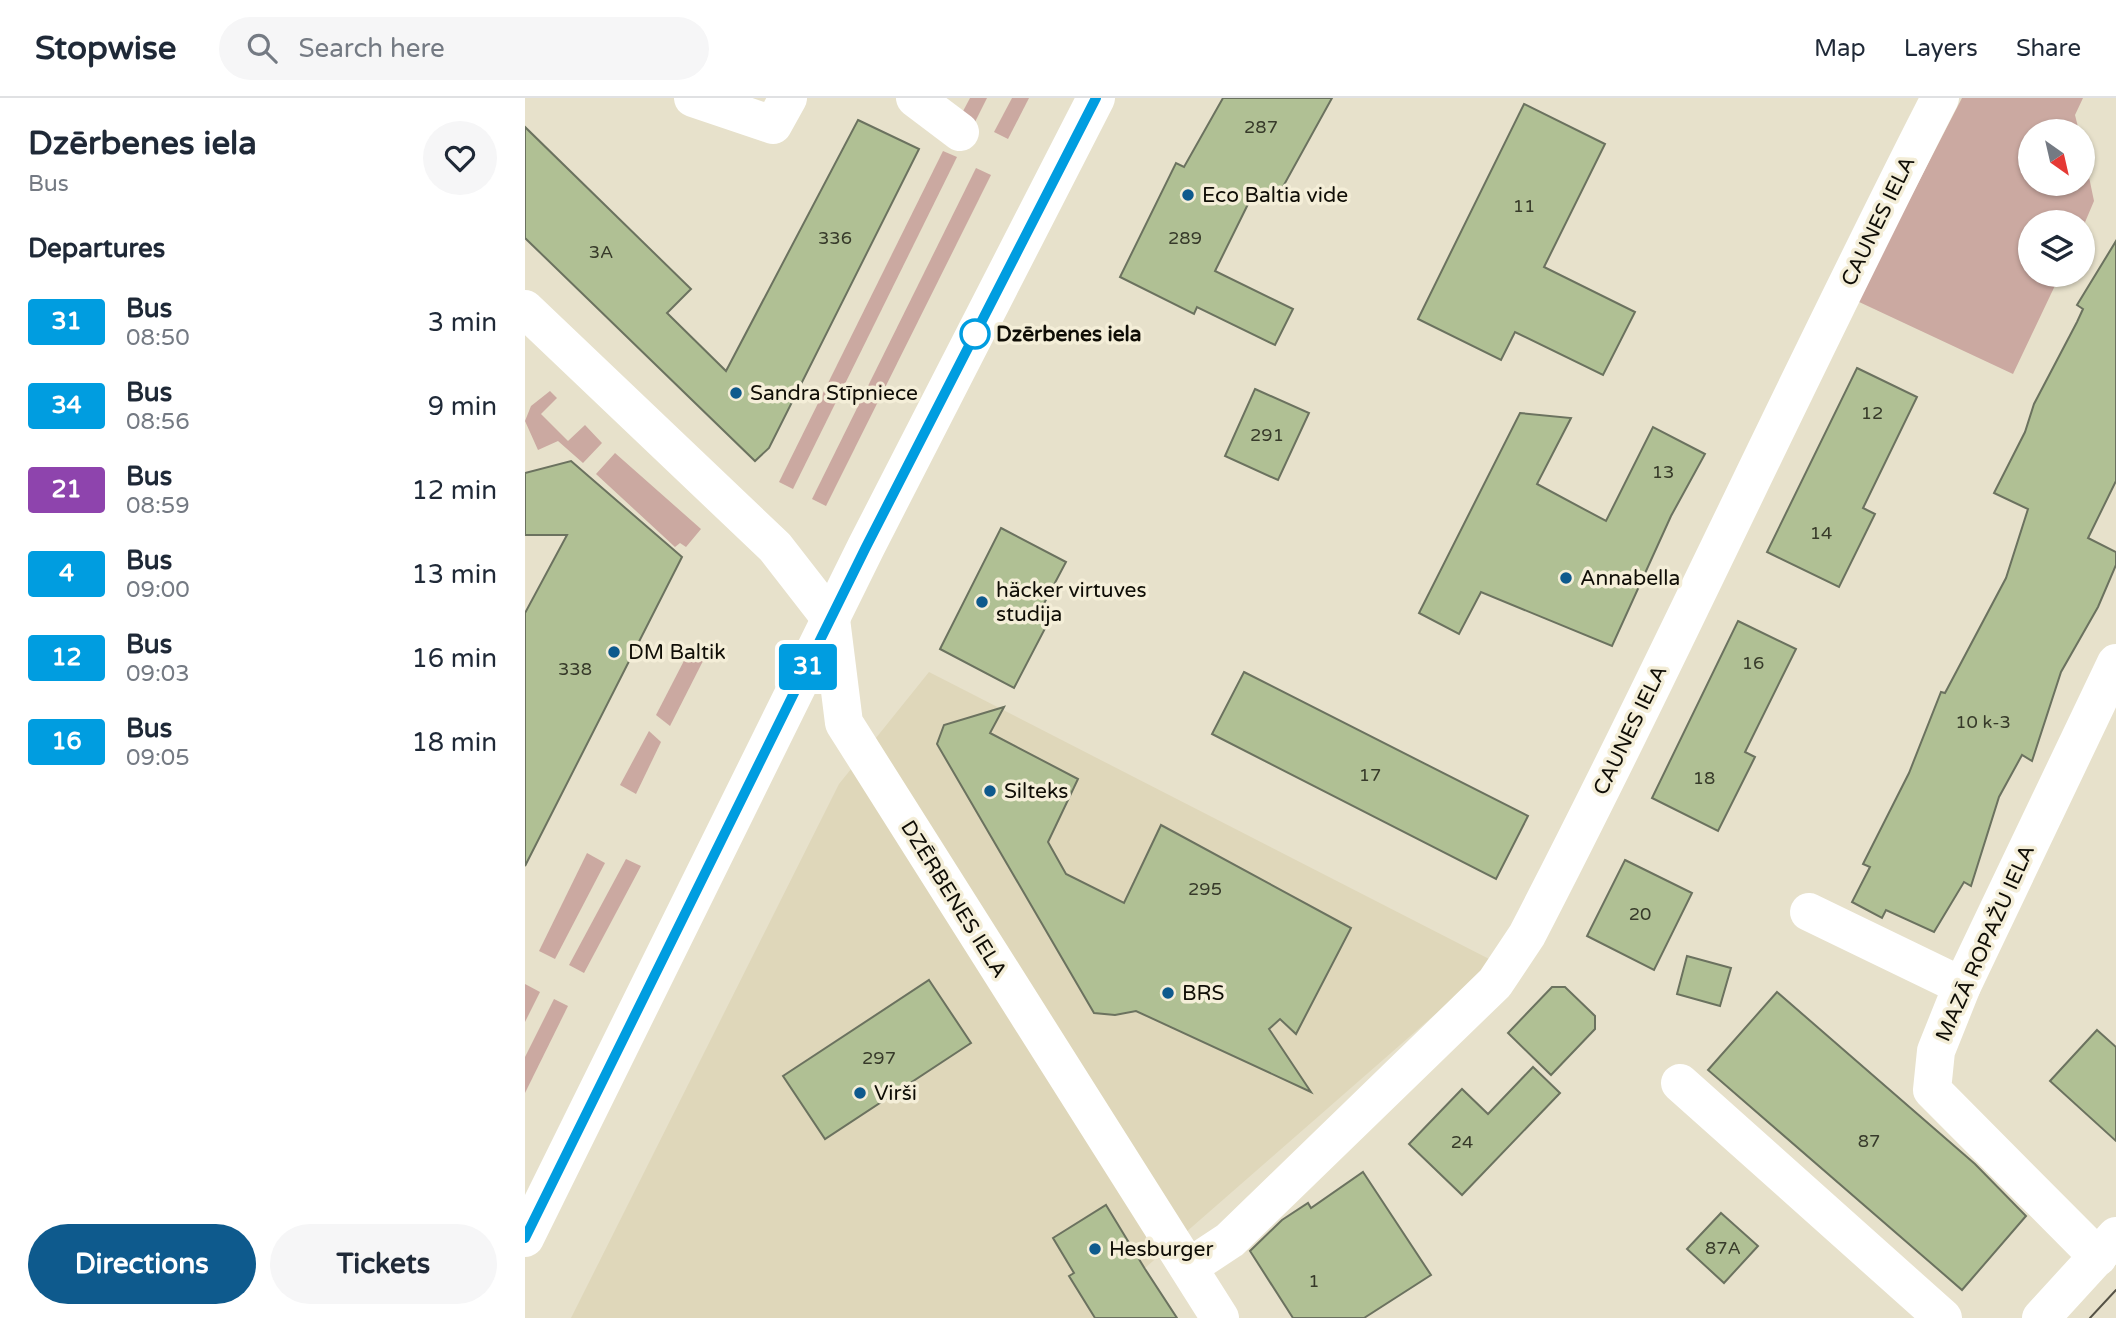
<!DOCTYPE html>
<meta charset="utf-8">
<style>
body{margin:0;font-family:"Varela Round",sans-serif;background:#f6f6f7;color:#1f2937;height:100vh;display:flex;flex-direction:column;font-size:26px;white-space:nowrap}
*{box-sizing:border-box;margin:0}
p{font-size:23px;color:#747a83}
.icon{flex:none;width:38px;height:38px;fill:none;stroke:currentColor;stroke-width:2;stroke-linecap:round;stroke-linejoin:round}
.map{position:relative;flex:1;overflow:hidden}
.side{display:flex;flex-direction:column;background:#fff;width:525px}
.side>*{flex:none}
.badge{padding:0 14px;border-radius:5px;font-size:24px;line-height:46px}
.needle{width:46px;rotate:146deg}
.fabs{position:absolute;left:1493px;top:21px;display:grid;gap:14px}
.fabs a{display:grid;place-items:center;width:77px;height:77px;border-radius:50%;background:#fff;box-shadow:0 2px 5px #0004;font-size:35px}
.map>.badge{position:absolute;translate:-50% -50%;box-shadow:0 0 0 4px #fff}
h2{padding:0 28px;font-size:26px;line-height:63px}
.round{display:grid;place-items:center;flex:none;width:74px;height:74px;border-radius:37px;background:#f6f6f7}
.head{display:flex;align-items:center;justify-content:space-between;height:119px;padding:0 28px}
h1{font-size:33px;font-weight:800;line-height:52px}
.button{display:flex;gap:14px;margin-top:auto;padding:14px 28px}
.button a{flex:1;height:80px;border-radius:42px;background:#0e5a8d;color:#fff;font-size:28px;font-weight:800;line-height:80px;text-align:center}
.button a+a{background:#f6f6f7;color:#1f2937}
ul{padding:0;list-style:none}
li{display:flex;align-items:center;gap:21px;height:84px;padding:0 28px}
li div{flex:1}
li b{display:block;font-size:26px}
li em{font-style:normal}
li .badge{min-width:77px;font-weight:700;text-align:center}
header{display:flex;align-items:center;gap:42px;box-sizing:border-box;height:98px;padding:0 35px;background:#fff;border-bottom:2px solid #e0e1e3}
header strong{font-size:33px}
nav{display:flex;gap:38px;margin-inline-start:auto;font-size:24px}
.search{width:490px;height:63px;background:#f6f6f7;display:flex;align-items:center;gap:18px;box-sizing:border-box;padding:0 24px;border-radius:38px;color:#747a83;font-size:26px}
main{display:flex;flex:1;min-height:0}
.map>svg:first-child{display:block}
.built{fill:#dfd7ba}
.green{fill:#cba9a1}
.building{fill:#b0c094;stroke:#6b725f;stroke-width:2}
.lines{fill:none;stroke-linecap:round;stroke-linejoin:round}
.minor{stroke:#fff;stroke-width:38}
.tertiary{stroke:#fff;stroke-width:38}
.trunk{stroke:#fff;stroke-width:38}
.tram{stroke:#555246;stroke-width:2}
.line-casing{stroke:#fff;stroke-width:16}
.line{stroke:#009de0;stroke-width:10}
.poi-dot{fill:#0e5a8d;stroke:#f4eed8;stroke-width:2.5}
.stop-dot{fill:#fff;stroke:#009de0;stroke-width:3.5}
.labels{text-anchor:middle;stroke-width:7;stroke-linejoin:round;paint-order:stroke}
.number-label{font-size:18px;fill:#373a2a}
.poi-label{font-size:21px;fill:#0f0d06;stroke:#f4eed8;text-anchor:start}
.street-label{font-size:21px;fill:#0f0d06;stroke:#f4eed8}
.stop-label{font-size:21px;font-weight:bold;fill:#0f0d06;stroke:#f4eed8;text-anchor:start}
</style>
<header>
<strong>Stopwise</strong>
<div class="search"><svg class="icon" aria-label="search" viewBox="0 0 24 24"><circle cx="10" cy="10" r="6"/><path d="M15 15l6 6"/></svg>Search here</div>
<nav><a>Map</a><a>Layers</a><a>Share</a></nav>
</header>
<main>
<section class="side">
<div class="head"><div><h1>Dzērbenes iela</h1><p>Bus</p></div><a class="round"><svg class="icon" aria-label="heart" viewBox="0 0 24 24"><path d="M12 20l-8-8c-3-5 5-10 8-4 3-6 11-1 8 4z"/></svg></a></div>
<h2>Departures</h2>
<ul>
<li><span class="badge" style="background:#009de0;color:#fff">31</span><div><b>Bus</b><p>08:50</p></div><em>3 min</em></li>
<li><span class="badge" style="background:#009de0;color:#fff">34</span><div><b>Bus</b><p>08:56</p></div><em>9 min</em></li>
<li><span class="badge" style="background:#8e44ad;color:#fff">21</span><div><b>Bus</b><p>08:59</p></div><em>12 min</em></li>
<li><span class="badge" style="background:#009de0;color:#fff">4</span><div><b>Bus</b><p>09:00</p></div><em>13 min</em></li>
<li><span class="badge" style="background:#009de0;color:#fff">12</span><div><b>Bus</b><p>09:03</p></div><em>16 min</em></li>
<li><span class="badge" style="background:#009de0;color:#fff">16</span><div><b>Bus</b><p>09:05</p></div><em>18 min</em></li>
</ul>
<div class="button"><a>Directions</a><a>Tickets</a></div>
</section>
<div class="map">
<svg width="1591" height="1220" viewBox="0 0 1591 1220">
<rect width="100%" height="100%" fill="#e7e1cb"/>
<!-- built -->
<path class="built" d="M 404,574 L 970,864 L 620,1170 L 651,1218 L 647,1220 L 46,1220 L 314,686 Z"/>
<!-- green -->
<g class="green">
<path d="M 445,0 L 462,0 L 450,24 L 436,17 Z"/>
<path d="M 487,0 L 504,0 L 483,41 L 469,34 Z"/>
<path d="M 1437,0 L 1558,0 L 1550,17 L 1554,33 L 1505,33 L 1505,86 L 1558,86 L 1558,50 L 1569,103 L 1558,129 L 1558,124 L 1505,124 L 1505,177 L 1535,177 L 1488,276 L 1332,203 Z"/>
<path d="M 418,53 L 432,59 L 268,391 L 254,384 Z"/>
<path d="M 451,70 L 466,77 L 301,408 L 287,401 Z"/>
<path d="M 25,293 L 32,300 L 16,316 L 43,343 L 60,327 L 77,345 L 58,365 L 33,343 L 13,352 L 0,323 L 6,308 Z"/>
<path d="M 90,355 L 176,431 L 161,449 L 155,445 L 150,449 L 71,376 Z"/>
<path d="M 164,553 L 179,561 L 145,628 L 131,617 Z"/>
<path d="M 124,633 L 136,644 L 111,696 L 95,687 Z"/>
<path d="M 62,755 L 80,765 L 30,861 L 14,853 Z"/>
<path d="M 101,761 L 116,768 L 59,875 L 44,867 Z"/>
<path d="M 0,886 L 15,894 L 0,924 Z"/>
<path d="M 29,901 L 43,908 L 0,995 L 0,959 Z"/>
</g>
<!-- building -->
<g class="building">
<path d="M 698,0 L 807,0 L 749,105 L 729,94 L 690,173 L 768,211 L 750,247 L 672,209 L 669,216 L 595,179 L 651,65 L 659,69 Z"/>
<path d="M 999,6 L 1080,46 L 1019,169 L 1110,214 L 1078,277 L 990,234 L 976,262 L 893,221 Z"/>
<path d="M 333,22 L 394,51 L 244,350 L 230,363 L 0,140 L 0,29 L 166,191 L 142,215 L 201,273 Z"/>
<path d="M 1591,143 L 1591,383 L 1563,440 L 1591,454 L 1591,467 L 1573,509 L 1536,574 L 1507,663 L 1497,657 L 1474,699 L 1446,788 L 1439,784 L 1409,834 L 1361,812 L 1357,820 L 1327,804 L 1345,769 L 1338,766 L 1384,675 L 1416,594 L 1420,595 L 1481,480 L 1503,411 L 1469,395 L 1500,334 L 1509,306 L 1552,224 L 1558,211 L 1552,207 Z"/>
<path d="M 1332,270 L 1392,299 L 1338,410 L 1350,416 L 1314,489 L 1242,454 Z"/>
<path d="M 730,291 L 784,315 L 753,382 L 700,358 Z"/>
<path d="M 995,315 L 1046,320 L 1012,386 L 1081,423 L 1128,329 L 1180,356 L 1146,418 L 1087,548 L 956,494 L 934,536 L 894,515 Z"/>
<path d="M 46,363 L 157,459 L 0,768 L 0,515 L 42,437 L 0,437 L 0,375 Z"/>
<path d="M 476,430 L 541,464 L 515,513 L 526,519 L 489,590 L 415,551 Z"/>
<path d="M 1213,523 L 1271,551 L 1220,654 L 1230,659 L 1193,733 L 1127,700 Z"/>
<path d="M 719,574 L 1003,718 L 971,781 L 687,636 Z"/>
<path d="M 479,609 L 465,635 L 553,681 L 523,744 L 541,776 L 599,805 L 636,727 L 826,830 L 771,936 L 755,921 L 744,931 L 786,994 L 611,913 L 590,917 L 569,915 L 412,646 L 419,627 Z"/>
<path d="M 1100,762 L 1167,795 L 1129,872 L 1062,838 Z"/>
<path d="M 1162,858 L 1206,870 L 1195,908 L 1152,896 Z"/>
<path d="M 404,882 L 446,945 L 300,1041 L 258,978 Z"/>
<path d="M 1027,889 L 1040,889 L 1070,918 L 1070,931 L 1026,977 L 983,935 Z"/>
<path d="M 1252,894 L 1450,1066 L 1501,1118 L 1437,1192 L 1183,972 Z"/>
<path d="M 1572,932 L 1591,949 L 1591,1043 L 1525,983 Z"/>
<path d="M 1008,969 L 1035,995 L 937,1097 L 884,1046 L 937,991 L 963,1016 Z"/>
<path d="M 838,1074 L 906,1177 L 839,1220 L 768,1220 L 725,1153 L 757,1122 L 783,1105 L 786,1110 Z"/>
<path d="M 581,1107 L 620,1171 L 652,1220 L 570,1220 L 544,1178 L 549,1175 L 528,1140 Z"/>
<path d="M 1196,1115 L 1233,1148 L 1199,1185 L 1162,1151 Z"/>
</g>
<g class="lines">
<!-- minor -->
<g class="minor">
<path d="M 168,0 L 248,27 L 263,0"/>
<path d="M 390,0 L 435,34"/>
<path d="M 0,211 L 250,449 L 306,521 L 319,625 L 695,1220"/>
<path d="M 1284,814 L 1437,888"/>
<path d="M 1155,985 L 1418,1220"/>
<path d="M 1573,1159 L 1407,992 L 1411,953 L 1437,888 L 1591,565"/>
<path d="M 664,1169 L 705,1142 L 970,885 L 1002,837 C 1145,561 1273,277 1415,0"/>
</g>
<!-- tertiary -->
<path class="tertiary" d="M 1516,1220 L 1591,1138"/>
<!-- trunk -->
<path class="trunk" d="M 0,1140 L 341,449 L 571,0"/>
<!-- tram -->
<path class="tram" d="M 1565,1220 L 1591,1192"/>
</g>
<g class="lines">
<defs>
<path id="line" d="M 0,1140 L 341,449 L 571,0"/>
</defs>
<!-- line casing -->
<use href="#line" class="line-casing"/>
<!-- line -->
<use href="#line" class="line"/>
</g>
<!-- markers -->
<g class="poi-dot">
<circle cx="663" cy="97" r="7"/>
<circle cx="211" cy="295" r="7"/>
<circle cx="1041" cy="480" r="7"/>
<circle cx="457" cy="504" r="7"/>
<circle cx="89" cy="554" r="7"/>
<circle cx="465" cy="693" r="7"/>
<circle cx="643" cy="895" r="7"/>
<circle cx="335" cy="995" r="7"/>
<circle cx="570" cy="1151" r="7"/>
</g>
<circle class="stop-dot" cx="450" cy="236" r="14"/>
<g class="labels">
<!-- number labels -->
<g class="number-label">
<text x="736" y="35">287</text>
<text x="999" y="114">11</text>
<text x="310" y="146">336</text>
<text x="660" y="146">289</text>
<text x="76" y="160">3A</text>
<text x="1347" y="321">12</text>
<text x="742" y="343">291</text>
<text x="1138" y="380">13</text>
<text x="1296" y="441">14</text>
<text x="1228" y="571">16</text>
<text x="50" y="577">338</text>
<text x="1458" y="630">10 k-3</text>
<text x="845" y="683">17</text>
<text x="1179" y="686">18</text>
<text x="680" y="797">295</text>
<text x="1115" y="822">20</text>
<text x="354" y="966">297</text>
<text x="1344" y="1049">87</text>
<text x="937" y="1050">24</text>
<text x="1198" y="1156">87A</text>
<text x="789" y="1189">1</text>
</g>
<!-- poi labels -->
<g class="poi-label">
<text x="677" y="104">Eco Baltia vide</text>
<text x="225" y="302">Sandra Stīpniece</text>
<text x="1055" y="487">Annabella</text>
<text x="471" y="499">häcker virtuves<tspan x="471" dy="24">studija</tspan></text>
<text x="103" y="561">DM Baltik</text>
<text x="479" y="700">Silteks</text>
<text x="657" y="902">BRS</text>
<text x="349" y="1002">Virši</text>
<text x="584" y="1158">Hesburger</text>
</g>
<!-- street labels -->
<g class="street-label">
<text transform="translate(1353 123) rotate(-64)" y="7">CAUNES IELA</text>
<text transform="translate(1105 632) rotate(-64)" y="7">CAUNES IELA</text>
<text transform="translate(429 801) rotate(58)" y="7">DZĒRBENES IELA</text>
<text transform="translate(1460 845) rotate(-66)" y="7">MAZĀ ROPAŽU IELA</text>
</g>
<!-- stop labels -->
<g class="stop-label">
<text x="471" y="243">Dzērbenes iela</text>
</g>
</g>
</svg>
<div class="fabs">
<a><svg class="needle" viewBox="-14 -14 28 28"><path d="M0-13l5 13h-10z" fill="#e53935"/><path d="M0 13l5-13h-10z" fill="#747a83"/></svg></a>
<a><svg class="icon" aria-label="layers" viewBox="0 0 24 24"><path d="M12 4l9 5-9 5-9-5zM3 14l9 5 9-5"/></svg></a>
</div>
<b class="badge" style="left:283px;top:569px;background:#009de0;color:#fff">31</b>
</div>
</main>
